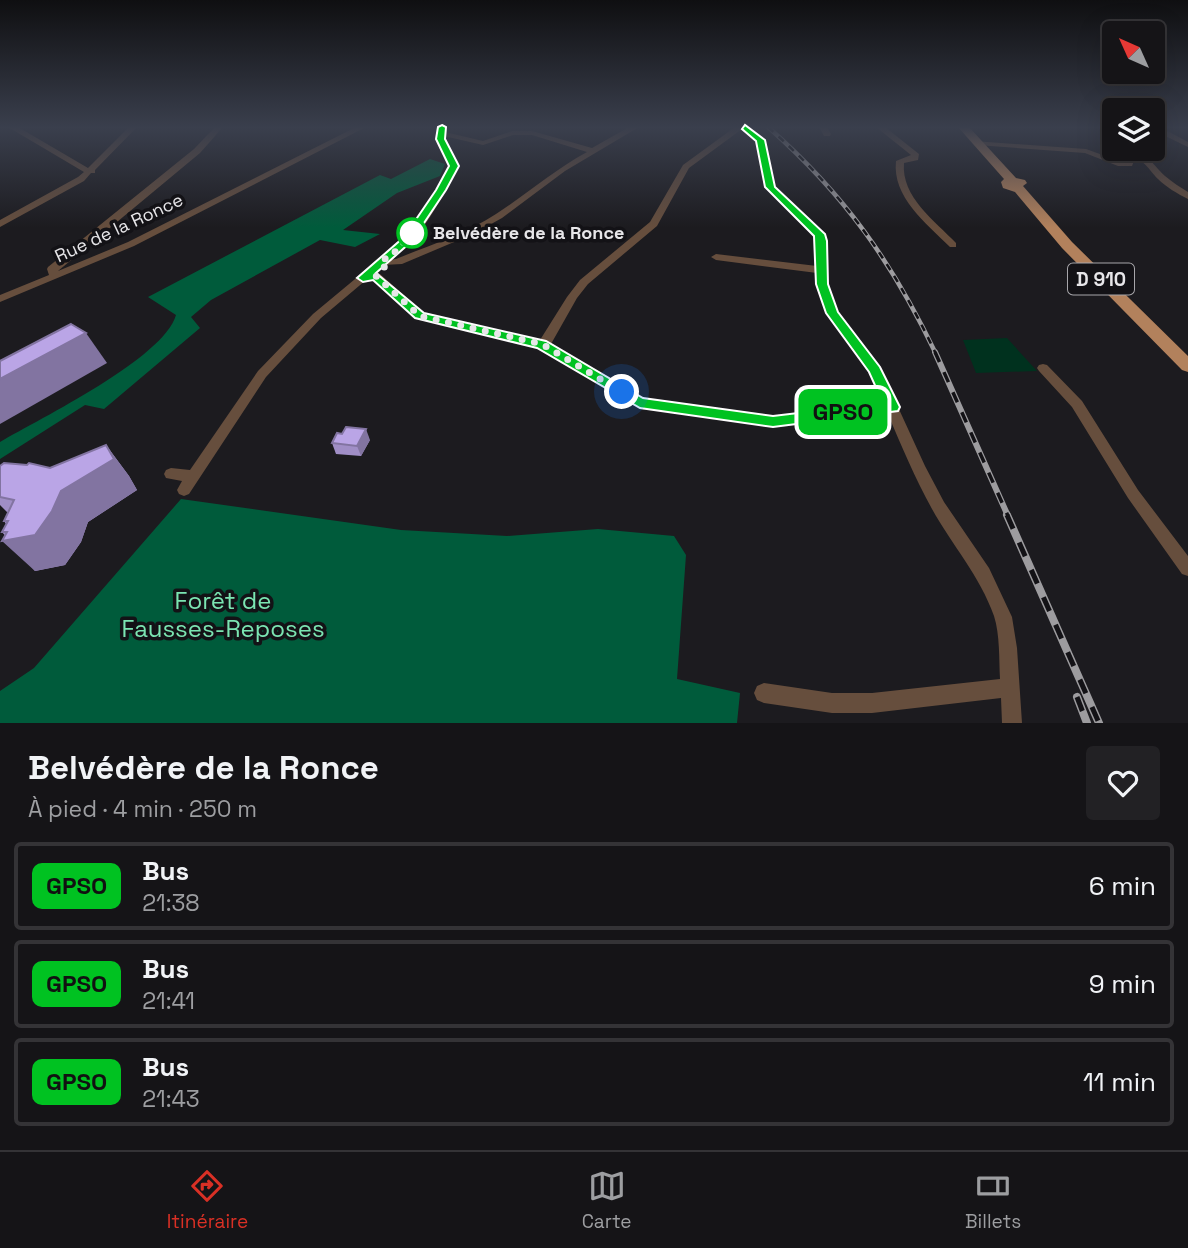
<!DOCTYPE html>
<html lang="fr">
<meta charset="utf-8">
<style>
body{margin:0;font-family:"Space Grotesk",sans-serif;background:#222124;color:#f1f3f6;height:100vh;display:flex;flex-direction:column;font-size:26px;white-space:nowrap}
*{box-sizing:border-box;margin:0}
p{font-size:23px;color:#9d9ea1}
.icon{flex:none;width:38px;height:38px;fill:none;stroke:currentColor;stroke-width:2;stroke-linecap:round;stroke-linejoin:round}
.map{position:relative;height:723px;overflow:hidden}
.side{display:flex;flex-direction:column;background:#151417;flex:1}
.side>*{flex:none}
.badge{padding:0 14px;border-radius:10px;font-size:24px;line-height:46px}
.needle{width:46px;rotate:315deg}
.fabs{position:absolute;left:1102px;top:21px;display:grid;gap:14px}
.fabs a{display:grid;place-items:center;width:63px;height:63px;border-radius:7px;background:#151417;box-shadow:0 7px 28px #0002,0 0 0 2px #343336;font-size:35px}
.you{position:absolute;width:35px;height:35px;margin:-18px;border:5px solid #fff;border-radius:50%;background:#1a73e8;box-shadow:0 0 0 10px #1a73e833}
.map>.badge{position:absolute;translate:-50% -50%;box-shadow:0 0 0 4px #fff}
.round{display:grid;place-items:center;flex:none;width:74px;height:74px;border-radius:7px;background:#222124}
.head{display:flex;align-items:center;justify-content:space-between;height:119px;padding:0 28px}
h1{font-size:33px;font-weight:700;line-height:52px}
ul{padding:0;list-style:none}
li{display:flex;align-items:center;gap:21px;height:88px;margin:0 14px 10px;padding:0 14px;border:4px solid #343336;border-radius:7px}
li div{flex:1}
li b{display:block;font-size:26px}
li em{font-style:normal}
li .badge{min-width:77px;font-weight:700;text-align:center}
.tab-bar{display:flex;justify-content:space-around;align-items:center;height:98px;border-top:2px solid #343336;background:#151417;font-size:19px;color:#9d9ea1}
.tab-bar a{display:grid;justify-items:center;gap:4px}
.tab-bar .current{color:#d93025}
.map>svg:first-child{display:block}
.green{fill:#00311e}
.forest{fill:#005b3b}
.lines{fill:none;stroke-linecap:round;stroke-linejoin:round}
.minor{fill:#664e3d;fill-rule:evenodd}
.primary{fill:#b2815c;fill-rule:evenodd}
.rail-far2-casing{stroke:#9d9c9f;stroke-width:4.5}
.rail-far1-casing{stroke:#9d9c9f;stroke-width:6}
.rail-casing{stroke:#9d9c9f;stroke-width:8}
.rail-far2{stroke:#131216;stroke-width:2.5;stroke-dasharray:7;stroke-linecap:butt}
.rail-far1{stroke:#131216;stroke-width:3.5;stroke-dasharray:11;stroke-linecap:butt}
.rail{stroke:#131216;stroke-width:5;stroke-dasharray:15;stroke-linecap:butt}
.wall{fill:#a08ec6}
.shaded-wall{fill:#8274a1}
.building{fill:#baa5e6;stroke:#8274a1;stroke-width:2}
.line{fill:#00c221;stroke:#fff;stroke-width:2}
.walk{stroke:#e7e6e9;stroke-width:7;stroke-dasharray:0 12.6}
.stop-dot{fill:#fff;stroke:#00c221;stroke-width:3.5}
.labels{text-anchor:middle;stroke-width:7;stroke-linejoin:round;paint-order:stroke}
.far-street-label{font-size:18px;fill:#e7e6e9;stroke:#131216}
.far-stop-label{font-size:18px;font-weight:bold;fill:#e7e6e9;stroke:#131216;text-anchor:start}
.shield{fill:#131216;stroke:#a7a6aa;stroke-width:2}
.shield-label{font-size:19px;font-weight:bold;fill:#e7e6e9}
.near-park-label{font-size:24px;fill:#7be5b2;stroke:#131216}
</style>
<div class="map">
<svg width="1188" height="723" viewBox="0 0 1188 723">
<rect width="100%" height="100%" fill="#1c1b1f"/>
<!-- green -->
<path class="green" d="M 1007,338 L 1037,371 L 976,373 L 963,340 Z"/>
<!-- forest -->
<g class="forest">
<path d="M 430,159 L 445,164 L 440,176 L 397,193 L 343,230 L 380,234 L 355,247 L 320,240 L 211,300 L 191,317 L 200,328 L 104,409 L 85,405 L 0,459 L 0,442 C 41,418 164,358 176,315 L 148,297 L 380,175 L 391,179 Z"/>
<path d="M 181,499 L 401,530 L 507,536 L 598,529 L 674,536 L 686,555 L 677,679 L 740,693 L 737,723 L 0,723 L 0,691 L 34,668 Z"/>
</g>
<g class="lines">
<!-- minor -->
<g class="minor">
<path d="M 8,127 L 18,127 L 88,168 L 129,127 L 137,127 L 95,170 L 95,173 L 91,173 L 84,181 L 0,227 L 0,220 L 78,177 L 84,172 Z"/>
<path d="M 215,127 L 223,127 L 200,153 L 58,271 L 128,242 L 356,127 L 366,127 L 134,246 L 0,302 L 0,295 L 49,275 L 47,269 L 48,267 L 194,149 Z"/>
<path d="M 438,127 L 446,127 L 445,132 L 483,141 L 512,131 L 532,131 L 592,148 L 629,127 L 639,127 L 565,171 L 502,218 L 473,234 L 402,264 L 383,265 L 373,274 L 380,274 L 424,313 L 540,340 L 567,297 L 580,280 L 650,222 L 683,165 L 735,127 L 749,127 L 763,138 L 774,187 L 822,232 L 827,241 L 827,284 L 837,312 L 881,370 L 925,466 L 944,502 L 989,568 L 1012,617 L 1017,648 L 1022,723 L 1002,723 L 1001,698 L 872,713 L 832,713 L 764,703 L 757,700 L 754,693 L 757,686 L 764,683 L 832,693 L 872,693 L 1000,679 C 999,659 1000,635 994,616 C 980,576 952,545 932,509 C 915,478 901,445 887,412 L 773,426 L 640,408 L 538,347 L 416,318 L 372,278 L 372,275 L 321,318 L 266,377 L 189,494 L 184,496 L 179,494 L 177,490 L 182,481 L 166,478 L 164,474 L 166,470 L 171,468 L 190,470 L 258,371 L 313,314 L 402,240 L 421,217 L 450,166 L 436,139 ZM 742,129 L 756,141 L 766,188 L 815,235 L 817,241 L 817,266 L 716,254 L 711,257 L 716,260 L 817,273 C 816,311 847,338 867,368 C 874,379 878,392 883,403 L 773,416 L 643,399 L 551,344 L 577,298 L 588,284 L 657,226 L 689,168 ZM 513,135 L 532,135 L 587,152 C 554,170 527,194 496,214 C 466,234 430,245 396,259 L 389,260 C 422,239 441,200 458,166 L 444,139 L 444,136 L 483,145 Z"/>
<path d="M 819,127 L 827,127 L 831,134 L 830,136 L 824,136 Z"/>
<path d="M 876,127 L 885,127 L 919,154 L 918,160 L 904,163 C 901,197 935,221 956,243 L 956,247 L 950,247 C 926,223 892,197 896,161 L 911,155 Z"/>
<path d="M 1153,127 L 1160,127 L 1188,142 L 1188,147 L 1153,130 Z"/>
<path d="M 974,141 L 1086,149 L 1122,162 L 1125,162 L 1120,157 L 1123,153 C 1148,151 1149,161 1165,176 C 1172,182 1180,187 1188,192 L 1188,199 C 1178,194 1166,187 1158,179 C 1148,169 1145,159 1130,158 L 1134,161 L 1132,166 L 1118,166 L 1085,153 L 977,145 L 973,143 Z"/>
<path d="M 1043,364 L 1047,365 L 1082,401 L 1138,490 L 1188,556 L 1188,576 L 1182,574 L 1128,498 L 1072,407 L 1039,371 L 1037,368 L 1039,365 Z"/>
</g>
<!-- primary -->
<path class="primary" d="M 958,127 L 969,127 L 1016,178 L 1025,180 L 1027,183 L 1023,186 L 1072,242 L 1188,356 L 1188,372 L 1182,370 L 1062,248 L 1015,192 L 1003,188 L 1001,182 L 1004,179 Z"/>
<defs>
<path id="rail-far2" d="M 768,127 C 845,195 892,262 936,354"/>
<path id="rail-far1" d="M 935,352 L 1008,516"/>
<g id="rail">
<path d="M 1007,515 L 1099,723"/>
<path d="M 1077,697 L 1087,723"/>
</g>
</defs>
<!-- rail-far2 casing -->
<use href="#rail-far2" class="rail-far2-casing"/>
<!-- rail-far1 casing -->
<use href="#rail-far1" class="rail-far1-casing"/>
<!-- rail casing -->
<use href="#rail" class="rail-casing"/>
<!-- rail-far2 -->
<use href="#rail-far2" class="rail-far2"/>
<!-- rail-far1 -->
<use href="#rail-far1" class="rail-far1"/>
<!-- rail -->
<use href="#rail" class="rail"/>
</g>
<!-- wall -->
<g class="wall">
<path d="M 370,440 L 361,456 L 336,454 L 332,443 Z"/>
<path d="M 106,445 L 129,476 L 137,490 L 88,522 L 81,542 L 65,565 L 35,571 L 2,532 L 6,524 L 4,521 L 8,513 L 0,505 L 0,466 L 27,465 L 50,468 Z"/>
</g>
<!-- shaded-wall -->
<g class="shaded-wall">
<path d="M 86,333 L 107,363 L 0,424 L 0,379 Z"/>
<path d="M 366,429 L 370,440 L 361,456 L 357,446 Z"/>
<path d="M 106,445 L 129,476 L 137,490 L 88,522 L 81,542 L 65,565 L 35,571 L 2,541 L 61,491 Z"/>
</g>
<!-- building -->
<g class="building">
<path d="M 71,324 L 86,333 L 0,379 L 0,361 Z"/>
<path d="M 346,427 L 366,429 L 357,446 L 332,443 L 337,433 L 342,434 Z"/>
<path d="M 106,445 L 114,459 L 61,491 L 52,511 L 35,535 L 2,541 L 7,532 L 2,532 L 8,521 L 4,521 L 14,500 L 0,497 L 0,466 L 4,463 L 27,465 L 29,463 L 50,468 Z"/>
</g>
<!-- sky -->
<linearGradient id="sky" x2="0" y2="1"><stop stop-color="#0f0f11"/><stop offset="0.56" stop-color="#3a3f4d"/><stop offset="1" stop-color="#3a3f4d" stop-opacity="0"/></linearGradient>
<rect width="1188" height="228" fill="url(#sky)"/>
<!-- line -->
<path class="line" d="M 442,125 L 446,127 L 445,139 L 459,166 L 446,190 L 412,241 L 376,273 L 424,313 L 546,341 L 643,398 L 773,416 L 883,403 L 869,372 L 826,313 L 816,284 L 814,236 L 765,187 L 756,141 L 742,129 L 745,125 L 765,140 L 775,187 L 825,234 L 827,241 L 828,284 L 838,312 L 880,367 L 900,407 L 898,411 L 773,427 L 640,408 L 537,348 L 415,318 L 373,280 L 363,282 L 357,278 L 404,237 L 436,190 L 449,166 L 436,139 L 438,127 Z"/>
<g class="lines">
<!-- walk -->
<path class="walk" d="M 412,233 L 393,254 L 386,257 L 384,261 L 388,263 L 376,276 L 420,316 L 542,344 L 622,392"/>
</g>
<!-- markers -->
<circle class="stop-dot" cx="412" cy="233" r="14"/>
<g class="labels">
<!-- far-street labels -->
<g class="far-street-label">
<text transform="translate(119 228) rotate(-25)" y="6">Rue de la Ronce</text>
</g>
<!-- far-stop labels -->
<g class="far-stop-label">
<text x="433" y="239">Belvédère de la Ronce</text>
</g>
<!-- shield labels -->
<rect class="shield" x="1068" y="263.5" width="66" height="31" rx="5"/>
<g class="shield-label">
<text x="1101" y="286">D 910</text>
</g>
<!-- near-park labels -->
<g class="near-park-label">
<text x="223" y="609">Forêt de<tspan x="223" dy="28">Fausses-Reposes</tspan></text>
</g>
</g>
</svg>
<div class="fabs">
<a><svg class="needle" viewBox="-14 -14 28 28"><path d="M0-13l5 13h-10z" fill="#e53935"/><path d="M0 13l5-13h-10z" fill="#9d9ea1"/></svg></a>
<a><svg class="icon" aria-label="layers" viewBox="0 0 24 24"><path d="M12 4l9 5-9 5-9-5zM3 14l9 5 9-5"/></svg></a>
</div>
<div class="you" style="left:622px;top:392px"></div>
<b class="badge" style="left:843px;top:412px;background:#00c221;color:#111">GPSO</b>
</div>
<section class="side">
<div class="head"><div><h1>Belvédère de la Ronce</h1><p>À pied · 4 min · 250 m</p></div><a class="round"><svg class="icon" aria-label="heart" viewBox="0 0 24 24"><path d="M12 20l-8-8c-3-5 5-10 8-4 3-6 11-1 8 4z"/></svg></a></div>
<ul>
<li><span class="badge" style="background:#00c221;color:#111">GPSO</span><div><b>Bus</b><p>21:38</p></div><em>6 min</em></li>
<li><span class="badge" style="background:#00c221;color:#111">GPSO</span><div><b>Bus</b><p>21:41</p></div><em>9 min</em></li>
<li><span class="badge" style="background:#00c221;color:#111">GPSO</span><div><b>Bus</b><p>21:43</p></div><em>11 min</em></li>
</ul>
</section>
<nav class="tab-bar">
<a class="current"><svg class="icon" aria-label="directions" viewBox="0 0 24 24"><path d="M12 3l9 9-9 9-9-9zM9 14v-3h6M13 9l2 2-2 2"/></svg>Itinéraire</a>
<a><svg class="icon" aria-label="map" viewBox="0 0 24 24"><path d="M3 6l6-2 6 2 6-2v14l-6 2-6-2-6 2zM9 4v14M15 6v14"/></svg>Carte</a>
<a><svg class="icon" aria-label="tickets" viewBox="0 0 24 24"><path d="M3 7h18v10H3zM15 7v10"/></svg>Billets</a>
</nav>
